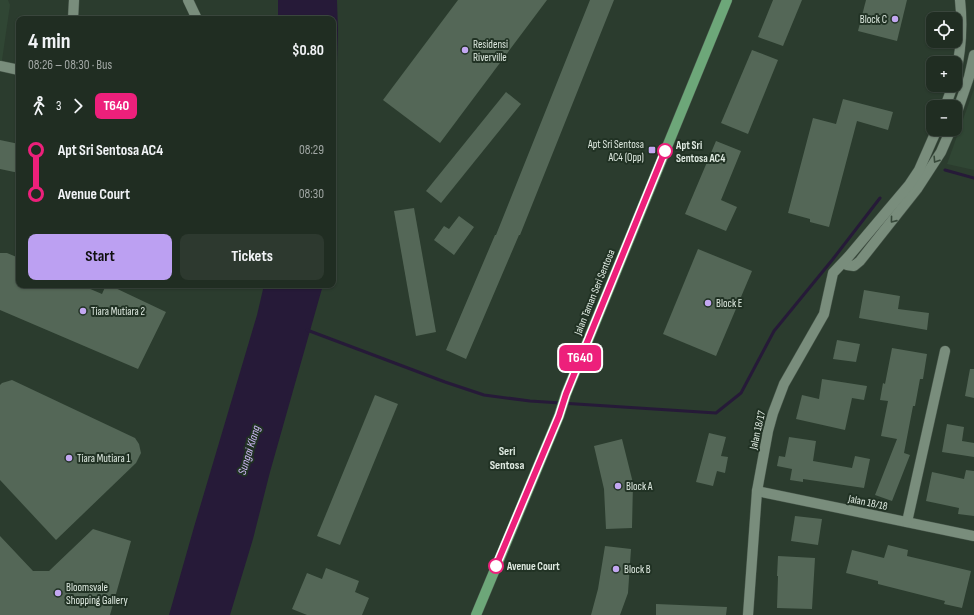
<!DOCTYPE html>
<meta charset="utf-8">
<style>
body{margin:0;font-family:"Sofia Sans Condensed",sans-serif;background:#2d392f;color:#f1f3f6;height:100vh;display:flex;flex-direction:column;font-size:15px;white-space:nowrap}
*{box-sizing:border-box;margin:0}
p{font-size:13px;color:#a2a8a5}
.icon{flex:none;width:22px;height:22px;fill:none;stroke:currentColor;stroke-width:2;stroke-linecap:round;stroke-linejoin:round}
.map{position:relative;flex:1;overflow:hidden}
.details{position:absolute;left:16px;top:16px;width:320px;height:272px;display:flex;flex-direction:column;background:#202d22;border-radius:8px;box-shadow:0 1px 3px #0004,0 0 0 1px #3d4940}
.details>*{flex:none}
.badge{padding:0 8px;border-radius:6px;font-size:14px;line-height:26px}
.buttons{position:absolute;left:926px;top:12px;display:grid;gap:8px}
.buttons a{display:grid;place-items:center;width:36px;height:36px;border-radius:8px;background:#202d22;box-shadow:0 1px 3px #0004,0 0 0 1px #3d4940;font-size:20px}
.map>.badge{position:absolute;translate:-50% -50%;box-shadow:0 0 0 2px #fff}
.legs{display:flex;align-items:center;gap:6px;height:44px;padding:0 12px;font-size:13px}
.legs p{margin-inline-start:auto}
.headline{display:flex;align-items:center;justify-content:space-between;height:68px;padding:0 12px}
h1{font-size:22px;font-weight:700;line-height:30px}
.button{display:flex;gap:8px;margin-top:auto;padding:8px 12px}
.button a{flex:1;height:46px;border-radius:8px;background:#bca0f2;color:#111;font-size:16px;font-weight:700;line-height:46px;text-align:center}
.button a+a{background:#2d392f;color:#f1f3f6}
ul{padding:0 12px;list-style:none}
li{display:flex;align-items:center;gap:14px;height:44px;font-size:15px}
li i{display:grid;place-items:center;width:6px;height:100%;margin:0 5px;background:currentColor}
li i::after{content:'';width:10px;height:10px;margin:-5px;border:3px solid;border-radius:50%;background:#202d22}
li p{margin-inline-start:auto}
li:first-child i{background:linear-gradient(#0000 50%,currentColor 0)}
li:last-child i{background:linear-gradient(currentColor 50%,#0000 0)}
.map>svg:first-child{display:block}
.built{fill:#304634}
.water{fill:#261a38}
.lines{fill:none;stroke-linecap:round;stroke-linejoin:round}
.stream{stroke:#261a38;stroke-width:3}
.building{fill:#546757}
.minor-casing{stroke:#48574b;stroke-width:11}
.major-casing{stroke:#48574b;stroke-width:11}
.minor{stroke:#798d7c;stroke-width:10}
.major{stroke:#6da779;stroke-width:10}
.oneway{stroke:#37493a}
.line-1-casing{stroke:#fff;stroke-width:9}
.line-1{stroke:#ed207b;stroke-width:6}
.poi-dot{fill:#c3a7f2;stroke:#213224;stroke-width:1.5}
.stop-1-dot{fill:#fff;stroke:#ed207b;stroke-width:2}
.labels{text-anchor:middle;stroke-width:4;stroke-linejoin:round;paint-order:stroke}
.poi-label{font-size:11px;fill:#dfeae1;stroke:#213224;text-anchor:start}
.stop-label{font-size:11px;font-weight:bold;fill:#dfeae1;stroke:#213224;text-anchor:start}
.street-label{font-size:11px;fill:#dfeae1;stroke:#213224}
.water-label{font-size:12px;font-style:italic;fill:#ceb9f6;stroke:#213224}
.neighbourhood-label{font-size:12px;font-weight:bold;fill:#dfeae1;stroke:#213224}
</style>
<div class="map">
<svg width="974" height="615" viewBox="0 0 974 615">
<rect width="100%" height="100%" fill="#2b3c2e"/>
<!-- built -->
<g class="built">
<path d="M 0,0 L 8,0 L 10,5 L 0,74 Z"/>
<path d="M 974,89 L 974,170 L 947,164 Z"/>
</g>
<!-- water -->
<g class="water">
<path d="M 278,0 L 337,0 L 338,30 L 333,195 L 333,19 L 278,19 Z"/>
<path d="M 264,285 L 323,285 L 270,472 L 253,539 L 230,615 L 169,615 L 194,527 L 257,315 Z"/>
</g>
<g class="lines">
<!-- stream -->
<g class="stream">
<path d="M 945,170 L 974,178"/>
<path d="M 307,330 L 445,382 L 484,395 L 530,401 L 716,413 L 741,393 L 774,331 L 833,259 L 880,198"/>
</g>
</g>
<!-- building -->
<g class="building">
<path d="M 458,0 L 547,0 L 440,143 L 383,100 Z"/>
<path d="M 590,0 L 614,0 L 520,235 L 519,235 L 466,359 L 446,350 L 495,235 L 496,235 Z"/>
<path d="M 773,0 L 802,0 L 783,46 L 758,37 Z"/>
<path d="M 866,0 L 907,0 L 897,41 L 858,31 Z"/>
<path d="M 752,50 L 778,60 L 748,134 L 721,123 Z"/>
<path d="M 506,92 L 521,104 L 441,203 L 426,191 Z"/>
<path d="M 843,99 L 893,112 L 888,130 L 857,121 L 829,227 L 810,222 L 810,219 L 788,213 L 813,118 L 836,124 Z"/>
<path d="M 0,140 L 19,144 L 19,173 L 0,169 Z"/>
<path d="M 716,141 L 741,151 L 721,200 L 737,207 L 726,231 L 685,214 Z"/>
<path d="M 414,208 L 436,332 L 416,336 L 394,211 Z"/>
<path d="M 459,216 L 474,227 L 454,255 L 434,240 L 444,226 L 449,229 Z"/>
<path d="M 698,249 L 752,271 L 716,356 L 663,334 Z"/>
<path d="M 0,253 L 7,253 L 19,258 L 19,285 L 81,285 L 102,294 L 106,285 L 109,285 L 166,312 L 138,369 L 0,310 Z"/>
<path d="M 864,290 L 900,296 L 898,309 L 929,313 L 927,330 L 859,318 Z"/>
<path d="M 837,340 L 860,344 L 856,362 L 833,359 Z"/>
<path d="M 892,348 L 927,354 L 923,379 L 920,379 L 915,406 L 913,406 L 904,453 L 910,455 L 892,501 L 875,495 L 897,439 L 881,436 L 888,401 L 880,400 L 883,383 L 885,384 Z"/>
<path d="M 970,369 L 974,369 L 974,398 L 965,396 Z"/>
<path d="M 822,379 L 867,386 L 864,400 L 852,398 L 845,430 L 796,419 L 802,395 L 819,399 Z"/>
<path d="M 12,380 L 135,438 L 139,444 L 141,453 L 136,463 L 56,540 L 0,480 L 0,385 L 2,383 Z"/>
<path d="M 375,395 L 398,404 L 340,545 L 317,536 Z"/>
<path d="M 947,424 L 964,427 L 962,441 L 974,443 L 974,457 L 942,452 Z"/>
<path d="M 709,433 L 726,437 L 721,456 L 728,457 L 725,473 L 717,471 L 713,486 L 696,482 Z"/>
<path d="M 789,437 L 816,441 L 813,461 L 852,468 L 855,456 L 870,459 L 864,488 L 803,479 L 803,482 L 790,480 L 792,469 L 777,466 L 779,456 L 785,457 Z"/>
<path d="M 622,439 L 633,483 L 632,528 L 606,529 L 604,489 L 594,446 Z"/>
<path d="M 966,470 L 974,471 L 974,516 L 958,514 L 959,508 L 926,501 L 932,472 L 964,479 Z"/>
<path d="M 795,516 L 822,519 L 818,545 L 791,541 Z"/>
<path d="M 93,529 L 131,541 L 110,615 L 0,615 L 0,536 L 33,571 L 49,571 Z"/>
<path d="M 888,545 L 908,550 L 907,556 L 971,571 L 962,608 L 944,604 L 945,601 L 878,584 L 878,581 L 846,573 L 852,550 L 884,558 Z"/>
<path d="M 605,546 L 631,549 L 628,593 L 620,615 L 591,615 L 598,589 Z"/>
<path d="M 778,556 L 815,558 L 812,609 L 777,608 L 778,576 L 777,576 Z"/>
<path d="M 326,568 L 359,581 L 355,592 L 369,598 L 362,615 L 307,615 L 292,609 L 307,573 L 322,579 Z"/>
<path d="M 656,604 L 727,607 L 726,615 L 656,615 Z"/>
</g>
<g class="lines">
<defs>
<g id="minor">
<path d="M 188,0 L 197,19"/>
<path d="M 73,19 L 74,0"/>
<path d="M 0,66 L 19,70"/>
<path d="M 955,78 C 961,52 963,27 960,0"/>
<path d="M 945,107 L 953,85"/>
<path d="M 955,118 L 969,77 L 974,55"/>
<path d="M 844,262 L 847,265 L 854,266 L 860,261 L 917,189 L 941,152 L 951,129"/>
<path d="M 757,491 L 974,536"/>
<path d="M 907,522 L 945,351"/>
<path d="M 748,615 L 757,491 L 768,431 L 773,413 L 784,384 L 824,314 L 833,273 L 849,256 L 909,185 L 919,170 L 937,129"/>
</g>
<path id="major" d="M 476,615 L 559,416 L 566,394 L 727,0"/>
</defs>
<!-- minor casing -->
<use href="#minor" class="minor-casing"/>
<!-- major casing -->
<use href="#major" class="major-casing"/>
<!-- minor -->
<use href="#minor" class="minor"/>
<!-- major -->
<use href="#major" class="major"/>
</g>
<!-- one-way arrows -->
<defs><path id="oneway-chevron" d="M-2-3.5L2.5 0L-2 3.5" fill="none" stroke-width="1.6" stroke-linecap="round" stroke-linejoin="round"/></defs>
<g class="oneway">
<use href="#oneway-chevron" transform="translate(936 160) rotate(123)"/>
<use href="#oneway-chevron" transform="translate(893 220) rotate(129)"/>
</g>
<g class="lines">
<defs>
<path id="line-1" d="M 496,566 L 559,416 L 566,394 L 665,151"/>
</defs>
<!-- line-1 casing -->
<use href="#line-1" class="line-1-casing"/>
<!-- line-1 -->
<use href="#line-1" class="line-1"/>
</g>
<!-- markers -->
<g class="poi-dot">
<circle cx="895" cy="19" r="4"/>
<circle cx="465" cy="50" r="4"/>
<rect x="648" y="146" width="8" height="8" rx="2"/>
<circle cx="708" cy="303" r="4"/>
<circle cx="83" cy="311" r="4"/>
<circle cx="69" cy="458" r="4"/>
<circle cx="618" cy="486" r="4"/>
<circle cx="616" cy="569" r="4"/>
<circle cx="58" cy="593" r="4"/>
</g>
<g class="stop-1-dot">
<circle cx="665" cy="151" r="7"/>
<circle cx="496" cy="566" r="7"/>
</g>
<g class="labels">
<!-- poi labels -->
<g class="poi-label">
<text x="887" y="23" text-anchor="end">Block C</text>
<text x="473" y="48">Residensi<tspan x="473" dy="13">Riverville</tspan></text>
<text x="644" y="148" text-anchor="end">Apt Sri Sentosa<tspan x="644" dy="13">AC4 (Opp)</tspan></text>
<text x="716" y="307">Block E</text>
<text x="91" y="315">Tiara Mutiara 2</text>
<text x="77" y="462">Tiara Mutiara 1</text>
<text x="626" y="490">Block A</text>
<text x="624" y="573">Block B</text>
<text x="66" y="591">Bloomsvale<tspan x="66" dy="13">Shopping Gallery</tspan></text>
</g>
<!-- stop labels -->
<g class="stop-label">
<text x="676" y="149">Apt Sri<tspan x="676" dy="13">Sentosa AC4</tspan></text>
<text x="507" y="570">Avenue Court</text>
</g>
<!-- street labels -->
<g class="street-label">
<text transform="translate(594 292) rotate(-68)" y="4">Jalan Taman Seri Sentosa</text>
<text transform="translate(757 430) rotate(-77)" y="4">Jalan 18/17</text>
<text transform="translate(868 502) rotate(12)" y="4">Jalan 18/18</text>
</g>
<!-- water labels -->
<g class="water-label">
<text transform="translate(249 450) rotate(-73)" y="4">Sungai Klang</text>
</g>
<!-- neighbourhood labels -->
<g class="neighbourhood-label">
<text x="507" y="455">Seri<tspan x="507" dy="14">Sentosa</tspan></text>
</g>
</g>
</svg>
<div class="buttons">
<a><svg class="icon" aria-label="locate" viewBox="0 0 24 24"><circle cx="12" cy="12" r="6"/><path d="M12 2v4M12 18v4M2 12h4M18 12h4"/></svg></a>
<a>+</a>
<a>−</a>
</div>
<b class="badge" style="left:580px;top:358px;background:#ed207b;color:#fff">T640</b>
<section class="details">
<div class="headline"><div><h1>4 min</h1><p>08:26 – 08:30 · Bus</p></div><b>$0.80</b></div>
<div class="legs"><svg class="icon" aria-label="walk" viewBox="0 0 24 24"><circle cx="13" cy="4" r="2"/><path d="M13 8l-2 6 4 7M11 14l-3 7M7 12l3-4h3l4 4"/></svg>3<svg class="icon" aria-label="forward" viewBox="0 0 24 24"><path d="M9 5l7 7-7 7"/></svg><b class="badge" style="background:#ed207b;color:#fff">T640</b></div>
<ul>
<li><i style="color:#ed207b"></i><b>Apt Sri Sentosa AC4</b><p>08:29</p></li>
<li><i style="color:#ed207b"></i><b>Avenue Court</b><p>08:30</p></li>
</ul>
<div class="button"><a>Start</a><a>Tickets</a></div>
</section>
</div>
